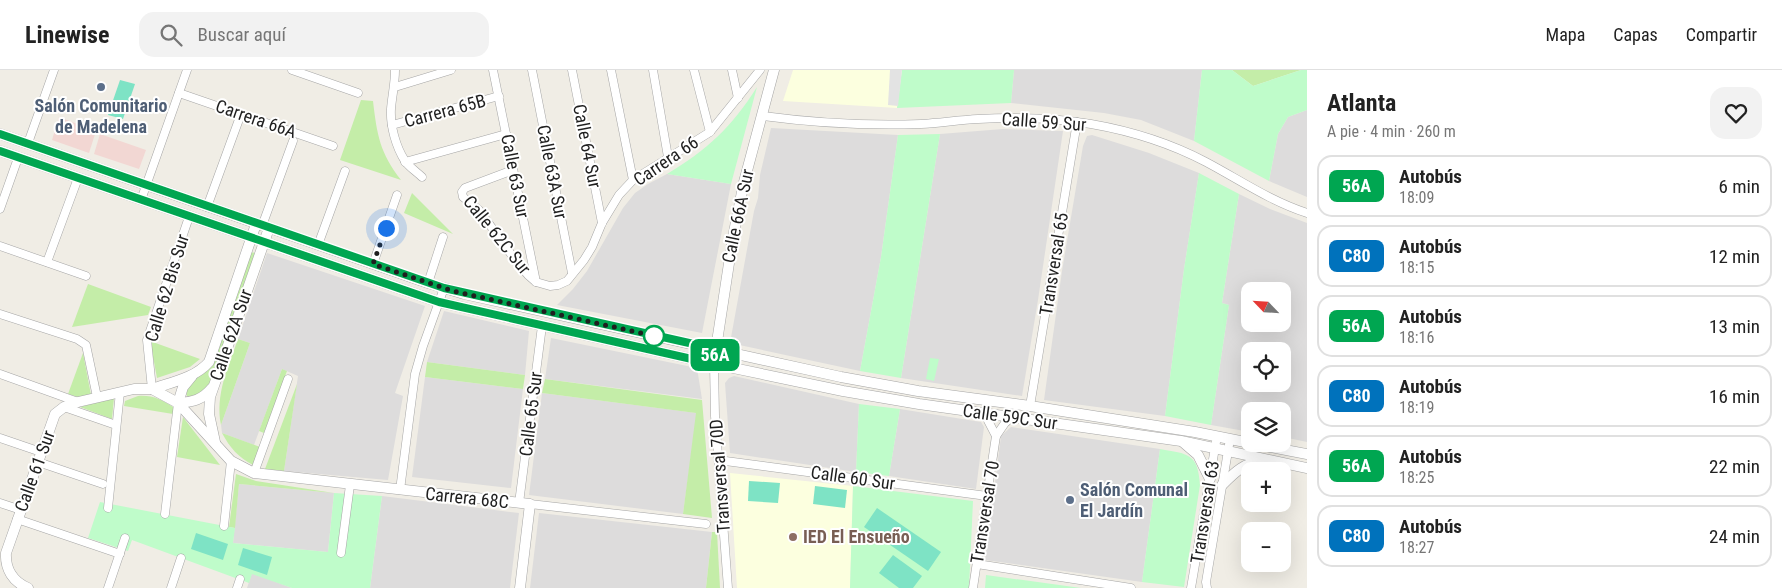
<!DOCTYPE html>
<html lang="es">
<meta charset="utf-8">
<style>
body{margin:0;font-family:"Roboto Condensed",sans-serif;background:#f2f2f2;color:#222;height:100vh;display:flex;flex-direction:column;font-size:19px;white-space:nowrap}
*{box-sizing:border-box;margin:0}
p{font-size:16px;color:#767676}
.icon{flex:none;width:28px;height:28px;fill:none;stroke:currentColor;stroke-width:2;stroke-linecap:round;stroke-linejoin:round}
.map{position:relative;flex:1;overflow:hidden}
.drawer{display:flex;flex-direction:column;background:#fff;width:475px}
.drawer>*{flex:none}
.badge{padding:0 10px;border-radius:8px;font-size:18px;line-height:32px}
.needle{width:32px;rotate:295deg}
.controls{position:absolute;left:1241px;top:212px;display:grid;gap:10px}
.controls a{display:grid;place-items:center;width:50px;height:50px;border-radius:10px;background:#fff;box-shadow:0 5px 20px #0002;font-size:25px}
.you{position:absolute;width:25px;height:25px;margin:-12px;border:4px solid #fff;border-radius:50%;background:#1a73e8;box-shadow:0 0 0 8px #1a73e833}
.map>.badge{position:absolute;translate:-50% -50%;box-shadow:0 0 0 2px #fff}
.round{display:grid;place-items:center;flex:none;width:52px;height:52px;border-radius:15px;background:#f2f2f2}
.summary{display:flex;align-items:center;justify-content:space-between;height:85px;padding:0 20px}
h1{font-size:24px;font-weight:700;line-height:38px}
ul{padding:0;list-style:none}
li{display:flex;align-items:center;gap:15px;height:62px;margin:0 10px 8px;padding:0 10px;border:2px solid #e0e0e0;border-radius:15px}
li div{flex:1}
li b{display:block;font-size:19px}
li em{font-style:normal}
li .badge{min-width:55px;font-weight:700;text-align:center}
header{display:flex;align-items:center;gap:30px;box-sizing:border-box;height:70px;padding:0 25px;background:#fff;border-bottom:1px solid #e0e0e0}
header strong{font-size:24px}
nav{display:flex;gap:28px;margin-inline-start:auto;font-size:18px}
.search{width:350px;height:45px;background:#f2f2f2;display:flex;align-items:center;gap:12px;box-sizing:border-box;padding:0 18px;border-radius:15px;color:#767676;font-size:19px}
main{display:flex;flex:1;min-height:0}
.map>svg:first-child{display:block}
.residential{fill:#dddcdc;fill-rule:evenodd}
.commercial{fill:#f2d7d3}
.education{fill:#fcffdf}
.grass{fill:#c4eda8}
.park{fill:#bffcca}
.pitch{fill:#7ee3c5}
.parking{fill:#e3e3e3}
.lines{fill:none;stroke-linecap:round;stroke-linejoin:round}
.minor-casing{stroke:#a6a6a6;stroke-width:9}
.tertiary-casing{stroke:#a6a6a6;stroke-width:11}
.minor{stroke:#fff;stroke-width:8}
.tertiary{stroke:#fff;stroke-width:10}
.line-casing{stroke:#fff;stroke-width:11}
.line{stroke:#00a651;stroke-width:8}
.walk{stroke:#1f1f1f;stroke-width:5;stroke-dasharray:0 9}
.service-dot{fill:#5c6f8a;stroke:#fff;stroke-width:2}
.stop-dot{fill:#fff;stroke:#00a651;stroke-width:2.5}
.education-dot{fill:#8d6e63;stroke:#fff;stroke-width:2}
.labels{text-anchor:middle;stroke-width:4;stroke-linejoin:round;paint-order:stroke}
.service-label{font-size:18px;font-weight:bold;fill:#4e5e75;stroke:#fff}
.street-label{font-size:18px;fill:#1f1f1f;stroke:#fff}
.education-label{font-size:18px;font-weight:bold;fill:#785e54;stroke:#fff;text-anchor:start}
</style>
<header>
<strong>Linewise</strong>
<div class="search"><svg class="icon" aria-label="search" viewBox="0 0 24 24"><circle cx="10" cy="10" r="6"/><path d="M15 15l6 6"/></svg>Buscar aquí</div>
<nav><a>Mapa</a><a>Capas</a><a>Compartir</a></nav>
</header>
<main>
<div class="map">
<svg width="1307" height="518" viewBox="0 0 1307 518">
<rect width="100%" height="100%" fill="#f0ede5"/>
<!-- residential -->
<g class="residential">
<path d="M 1014,0 L 1202,0 L 1194,71 L 1141,50 L 1104,43 L 1011,33 Z"/>
<path d="M 1307,40 L 1307,127 L 1269,111 L 1278,64 L 1288,47 Z"/>
<path d="M 771,58 L 898,65 L 881,187 L 860,301 L 730,273 L 754,141 L 758,128 L 760,105 Z"/>
<path d="M 1003,59 L 1063,61 L 1038,230 L 1022,326 L 901,308 L 940,64 Z"/>
<path d="M 1092,65 L 1149,83 L 1199,103 L 1184,199 L 1165,346 L 1044,330 L 1062,201 L 1083,76 L 1087,66 Z"/>
<path d="M 667,104 L 731,114 L 702,263 L 557,235 L 573,219 L 587,201 L 623,138 L 635,123 L 648,114 Z"/>
<path d="M 1239,124 L 1270,139 L 1307,153 L 1307,372 L 1283,367 L 1282,341 L 1250,341 L 1250,362 L 1211,355 L 1229,235 L 1222,233 ZM 1250,221 L 1282,221 L 1282,254 L 1250,254 ZM 1250,281 L 1282,281 L 1282,314 L 1250,314 Z"/>
<path d="M 267,183 L 425,236 L 395,323 L 403,326 L 388,410 L 284,401 L 298,306 L 282,299 L 254,375 L 222,363 L 221,355 L 250,273 L 238,269 Z"/>
<path d="M 444,241 L 529,261 L 525,305 L 427,292 Z"/>
<path d="M 551,268 L 697,298 L 702,329 L 545,309 Z"/>
<path d="M 734,306 L 859,334 L 856,402 L 730,383 L 725,313 L 729,308 Z"/>
<path d="M 425,307 L 523,319 L 511,418 L 412,407 Z"/>
<path d="M 542,323 L 697,343 L 683,444 L 529,425 Z"/>
<path d="M 900,339 L 981,352 L 984,357 L 976,419 L 889,406 Z"/>
<path d="M 1011,357 L 1160,379 L 1142,512 L 985,490 L 1001,366 Z"/>
<path d="M 239,414 L 334,423 L 328,482 L 233,473 Z"/>
<path d="M 382,426 L 519,443 L 510,518 L 370,518 Z"/>
<path d="M 539,443 L 712,462 L 706,518 L 530,518 Z"/>
<path d="M 252,503 L 292,518 L 247,518 Z"/>
</g>
<!-- commercial -->
<g class="commercial">
<path d="M 59,47 L 96,61 L 89,83 L 52,70 Z"/>
<path d="M 100,64 L 146,80 L 139,99 L 94,84 Z"/>
</g>
<!-- education -->
<g class="education">
<path d="M 793,0 L 902,0 L 897,38 L 783,31 Z"/>
<path d="M 730,403 L 853,416 L 850,518 L 737,518 Z"/>
</g>
<!-- grass -->
<g class="grass">
<path d="M 1232,0 L 1301,0 L 1253,16 Z"/>
<path d="M 361,30 L 373,31 C 377,65 380,83 401,110 L 340,90 Z"/>
<path d="M 412,123 L 453,164 L 404,143 Z"/>
<path d="M 251,182 L 255,183 L 210,313 L 204,321 L 191,327 L 187,326 L 186,322 L 190,312 L 202,304 Z"/>
<path d="M 88,214 L 151,237 L 148,245 L 72,257 Z"/>
<path d="M 238,269 L 250,273 L 221,355 C 215,325 228,297 238,269 Z"/>
<path d="M 150,271 L 200,289 L 190,297 L 157,308 Z"/>
<path d="M 83,283 L 91,325 L 78,327 L 68,324 Z"/>
<path d="M 427,292 L 525,305 L 523,319 L 425,307 Z"/>
<path d="M 282,299 L 287,301 L 264,363 L 259,361 Z"/>
<path d="M 545,309 L 702,330 L 712,448 L 683,444 L 696,343 L 542,323 Z"/>
<path d="M 297,314 L 284,401 L 265,399 Z"/>
<path d="M 138,326 C 153,325 162,330 173,337 L 173,344 L 124,336 L 125,331 Z"/>
<path d="M 114,328 L 112,349 L 80,337 Z"/>
<path d="M 183,347 L 220,395 L 177,387 Z"/>
<path d="M 222,363 L 260,377 L 253,395 C 238,387 230,378 222,363 Z"/>
<path d="M 236,404 L 256,411 L 334,423 L 239,414 L 235,458 L 229,457 Z"/>
<path d="M 712,462 L 717,462 L 720,518 L 706,518 Z"/>
</g>
<!-- park -->
<g class="park">
<path d="M 902,0 L 1014,0 L 1011,33 L 897,38 Z"/>
<path d="M 1202,0 L 1232,0 L 1253,16 L 1301,0 L 1307,0 L 1307,40 L 1288,47 L 1278,64 L 1269,111 L 1194,71 Z"/>
<path d="M 757,17 L 731,114 L 667,104 C 707,80 732,57 757,17 Z"/>
<path d="M 940,64 L 901,308 L 860,301 L 881,187 L 898,65 Z"/>
<path d="M 1199,103 L 1239,124 L 1222,233 L 1229,235 L 1211,355 L 1165,346 L 1184,199 Z"/>
<path d="M 930,288 L 939,289 L 934,311 L 926,309 Z"/>
<path d="M 859,334 L 900,339 L 889,406 L 856,402 Z"/>
<path d="M 1160,379 C 1188,384 1198,383 1200,415 L 1184,517 L 1142,512 Z"/>
<path d="M 853,416 L 973,431 L 969,518 L 850,518 Z"/>
<path d="M 334,423 L 382,426 L 370,518 L 292,518 L 252,504 L 249,513 L 132,470 L 128,481 L 88,468 L 100,432 L 235,458 L 233,473 L 328,482 Z"/>
<path d="M 986,505 L 1081,518 L 985,518 Z"/>
</g>
<!-- pitch -->
<g class="pitch">
<path d="M 120,10 L 135,14 L 123,49 L 108,45 Z"/>
<path d="M 749,411 L 780,413 L 778,433 L 748,431 Z"/>
<path d="M 815,416 L 847,420 L 845,438 L 813,434 Z"/>
<path d="M 877,438 L 941,482 L 928,501 L 864,457 Z"/>
<path d="M 196,463 L 228,474 L 223,490 L 191,479 Z"/>
<path d="M 243,478 L 272,487 L 267,505 L 238,495 Z"/>
<path d="M 893,485 L 922,506 L 913,518 L 899,518 L 879,503 Z"/>
</g>
<!-- parking -->
<path class="parking" d="M 890,0 L 902,0 L 898,36 L 888,35 Z"/>
<g class="lines">
<defs>
<g id="minor">
<path d="M 292,0 L 358,23"/>
<path d="M 395,0 C 395,14 392,26 391,39 C 390,56 396,77 405,91 C 409,97 417,102 422,107"/>
<path d="M 493,0 L 536,212"/>
<path d="M 532,0 L 572,203"/>
<path d="M 572,0 L 602,153"/>
<path d="M 611,0 L 633,110"/>
<path d="M 653,0 L 668,87"/>
<path d="M 694,0 L 710,62"/>
<path d="M 732,0 L 738,28"/>
<path d="M 395,17 L 451,0"/>
<path d="M 179,23 L 333,76"/>
<path d="M 763,46 C 815,53 868,56 921,54 C 940,53 959,50 978,49 C 1016,47 1054,48 1091,54 C 1131,61 1170,73 1206,92 C 1240,110 1270,131 1307,143"/>
<path d="M 392,55 L 499,26"/>
<path d="M 28,73 L 54,0"/>
<path d="M 405,92 L 506,64"/>
<path d="M 513,100 L 465,118 L 462,122 L 463,127 L 479,140 L 516,191 L 528,205 L 536,212 L 550,216 L 558,215 L 567,211 L 584,190 L 592,177 L 602,153 L 619,125 L 633,110 L 710,62 L 760,0"/>
<path d="M 141,130 L 187,0"/>
<path d="M 207,137 L 241,44"/>
<path d="M 0,139 L 18,88"/>
<path d="M 262,156 L 293,71"/>
<path d="M 318,175 L 345,101"/>
<path d="M 0,176 L 86,206"/>
<path d="M 47,192 L 78,108"/>
<path d="M 373,194 L 397,125"/>
<path d="M 428,213 L 443,167"/>
<path d="M 0,244 L 77,269 L 86,275 L 97,327"/>
<path d="M 714,294 L 715,346 L 728,518"/>
<path d="M 0,304 L 78,332"/>
<path d="M 152,319 L 147,270 L 189,147"/>
<path d="M 1030,336 L 1077,52"/>
<path d="M 64,337 L 116,355"/>
<path d="M 984,343 L 996,366"/>
<path d="M 0,368 L 41,382"/>
<path d="M 718,390 L 987,426"/>
<path d="M 38,392 L 103,414"/>
<path d="M 254,403 L 288,309"/>
<path d="M 400,420 L 415,304 L 423,276 L 444,218"/>
<path d="M 0,433 L 21,440"/>
<path d="M 519,433 L 542,256"/>
<path d="M 530,434 L 706,454"/>
<path d="M 108,438 L 120,322"/>
<path d="M 165,444 L 178,333"/>
<path d="M 17,449 L 120,484"/>
<path d="M 224,456 L 231,391"/>
<path d="M 341,483 L 350,415"/>
<path d="M 977,494 L 1131,518"/>
<path d="M 108,518 L 125,468"/>
<path d="M 171,518 L 181,488"/>
<path d="M 237,518 L 240,509"/>
<path d="M 973,518 L 996,366 L 1005,353 L 1012,347"/>
<path d="M 1191,518 L 1217,366"/>
<path d="M 1207,518 L 1206,512 L 1230,369"/>
</g>
<g id="tertiary">
<path d="M 0,64 L 428,213 L 464,224 L 841,307 L 918,321 L 1030,336 L 1195,362 L 1250,373"/>
<path d="M 0,81 L 439,232 L 714,294 L 843,321 L 919,334 L 1181,371 L 1307,398"/>
<path d="M 715,285 L 733,167 L 744,112 L 774,0"/>
<path d="M 152,319 C 172,312 195,308 209,292 L 256,154"/>
<path d="M 178,333 C 193,332 202,330 212,318"/>
<path d="M 178,333 L 183,317 L 192,306"/>
<path d="M 215,372 L 209,344 L 210,327 L 269,158"/>
<path d="M 1184,373 L 1198,385 L 1210,409"/>
<path d="M 1254,374 L 1307,384"/>
<path d="M 1222,415 C 1236,401 1244,393 1265,390"/>
<path d="M 28,518 C 13,512 5,499 6,483 L 55,344 L 64,337 L 78,332 L 134,319 L 152,319 L 178,333 L 231,391 L 254,403 L 530,434 L 520,518"/>
</g>
</defs>
<!-- minor casing -->
<use href="#minor" class="minor-casing"/>
<!-- tertiary casing -->
<use href="#tertiary" class="tertiary-casing"/>
<!-- minor -->
<use href="#minor" class="minor"/>
<!-- tertiary -->
<use href="#tertiary" class="tertiary"/>
</g>
<g class="lines">
<defs>
<path id="line" d="M 0,64 L 444,218 L 716,279 L 714,294 L 439,232 L 0,81"/>
</defs>
<!-- line casing -->
<use href="#line" class="line-casing"/>
<!-- line -->
<use href="#line" class="line"/>
<!-- walk -->
<path class="walk" d="M 386,158 L 373,194 L 453,221 L 654,266"/>
</g>
<!-- markers -->
<g class="service-dot">
<circle cx="101" cy="17" r="5"/>
<circle cx="1070" cy="430" r="5"/>
</g>
<circle class="stop-dot" cx="654" cy="266" r="10"/>
<circle class="education-dot" cx="793" cy="467" r="5"/>
<g class="labels">
<!-- service labels -->
<g class="service-label">
<text x="101" y="42">Salón Comunitario<tspan x="101" dy="21">de Madelena</tspan></text>
<text x="1080" y="426" text-anchor="start">Salón Comunal<tspan x="1080" dy="21">El Jardín</tspan></text>
</g>
<!-- street labels -->
<g class="street-label">
<text transform="translate(445 41) rotate(-15)" y="6">Carrera 65B</text>
<text transform="translate(256 49) rotate(19)" y="6">Carrera 66A</text>
<text transform="translate(1044 52) rotate(4)" y="6">Calle 59 Sur</text>
<text transform="translate(587 76) rotate(79)" y="6">Calle 64 Sur</text>
<text transform="translate(666 91) rotate(-34)" y="6">Carrera 66</text>
<text transform="translate(552 102) rotate(79)" y="6">Calle 63A Sur</text>
<text transform="translate(515 106) rotate(79)" y="6">Calle 63 Sur</text>
<text transform="translate(738 146) rotate(-78)" y="6">Calle 66A Sur</text>
<text transform="translate(497 165) rotate(51)" y="6">Calle 62C Sur</text>
<text transform="translate(1054 194) rotate(-81)" y="6">Transversal 65</text>
<text transform="translate(167 218) rotate(-73)" y="6">Calle 62 Bis Sur</text>
<text transform="translate(231 265) rotate(-71)" y="6">Calle 62A Sur</text>
<text transform="translate(531 344) rotate(-83)" y="6">Calle 65 Sur</text>
<text transform="translate(1010 347) rotate(8)" y="6">Calle 59C Sur</text>
<text transform="translate(35 401) rotate(-70)" y="6">Calle 61 Sur</text>
<text transform="translate(720 406) rotate(-94)" y="6">Transversal 70D</text>
<text transform="translate(853 408) rotate(8)" y="6">Calle 60 Sur</text>
<text transform="translate(467 428) rotate(6)" y="6">Carrera 68C</text>
<text transform="translate(985 442) rotate(-81)" y="6">Transversal 70</text>
<text transform="translate(1205 442) rotate(-81)" y="6">Transversal 63</text>
</g>
<!-- education labels -->
<g class="education-label">
<text x="803" y="473">IED El Ensueño</text>
</g>
</g>
</svg>
<div class="controls">
<a><svg class="needle" viewBox="-14 -14 28 28"><path d="M0-13l5 13h-10z" fill="#e53935"/><path d="M0 13l5-13h-10z" fill="#767676"/></svg></a>
<a><svg class="icon" aria-label="locate" viewBox="0 0 24 24"><circle cx="12" cy="12" r="6"/><path d="M12 2v4M12 18v4M2 12h4M18 12h4"/></svg></a>
<a><svg class="icon" aria-label="layers" viewBox="0 0 24 24"><path d="M12 4l9 5-9 5-9-5zM3 14l9 5 9-5"/></svg></a>
<a>+</a>
<a>−</a>
</div>
<div class="you" style="left:386px;top:158px"></div>
<b class="badge" style="left:715px;top:285px;background:#00a651;color:#fff">56A</b>
</div>
<section class="drawer">
<div class="summary"><div><h1>Atlanta</h1><p>A pie · 4 min · 260 m</p></div><a class="round"><svg class="icon" aria-label="heart" viewBox="0 0 24 24"><path d="M12 20l-8-8c-3-5 5-10 8-4 3-6 11-1 8 4z"/></svg></a></div>
<ul>
<li><span class="badge" style="background:#00a651;color:#fff">56A</span><div><b>Autobús</b><p>18:09</p></div><em>6 min</em></li>
<li><span class="badge" style="background:#0072bc;color:#fff">C80</span><div><b>Autobús</b><p>18:15</p></div><em>12 min</em></li>
<li><span class="badge" style="background:#00a651;color:#fff">56A</span><div><b>Autobús</b><p>18:16</p></div><em>13 min</em></li>
<li><span class="badge" style="background:#0072bc;color:#fff">C80</span><div><b>Autobús</b><p>18:19</p></div><em>16 min</em></li>
<li><span class="badge" style="background:#00a651;color:#fff">56A</span><div><b>Autobús</b><p>18:25</p></div><em>22 min</em></li>
<li><span class="badge" style="background:#0072bc;color:#fff">C80</span><div><b>Autobús</b><p>18:27</p></div><em>24 min</em></li>
</ul>
</section>
</main>
